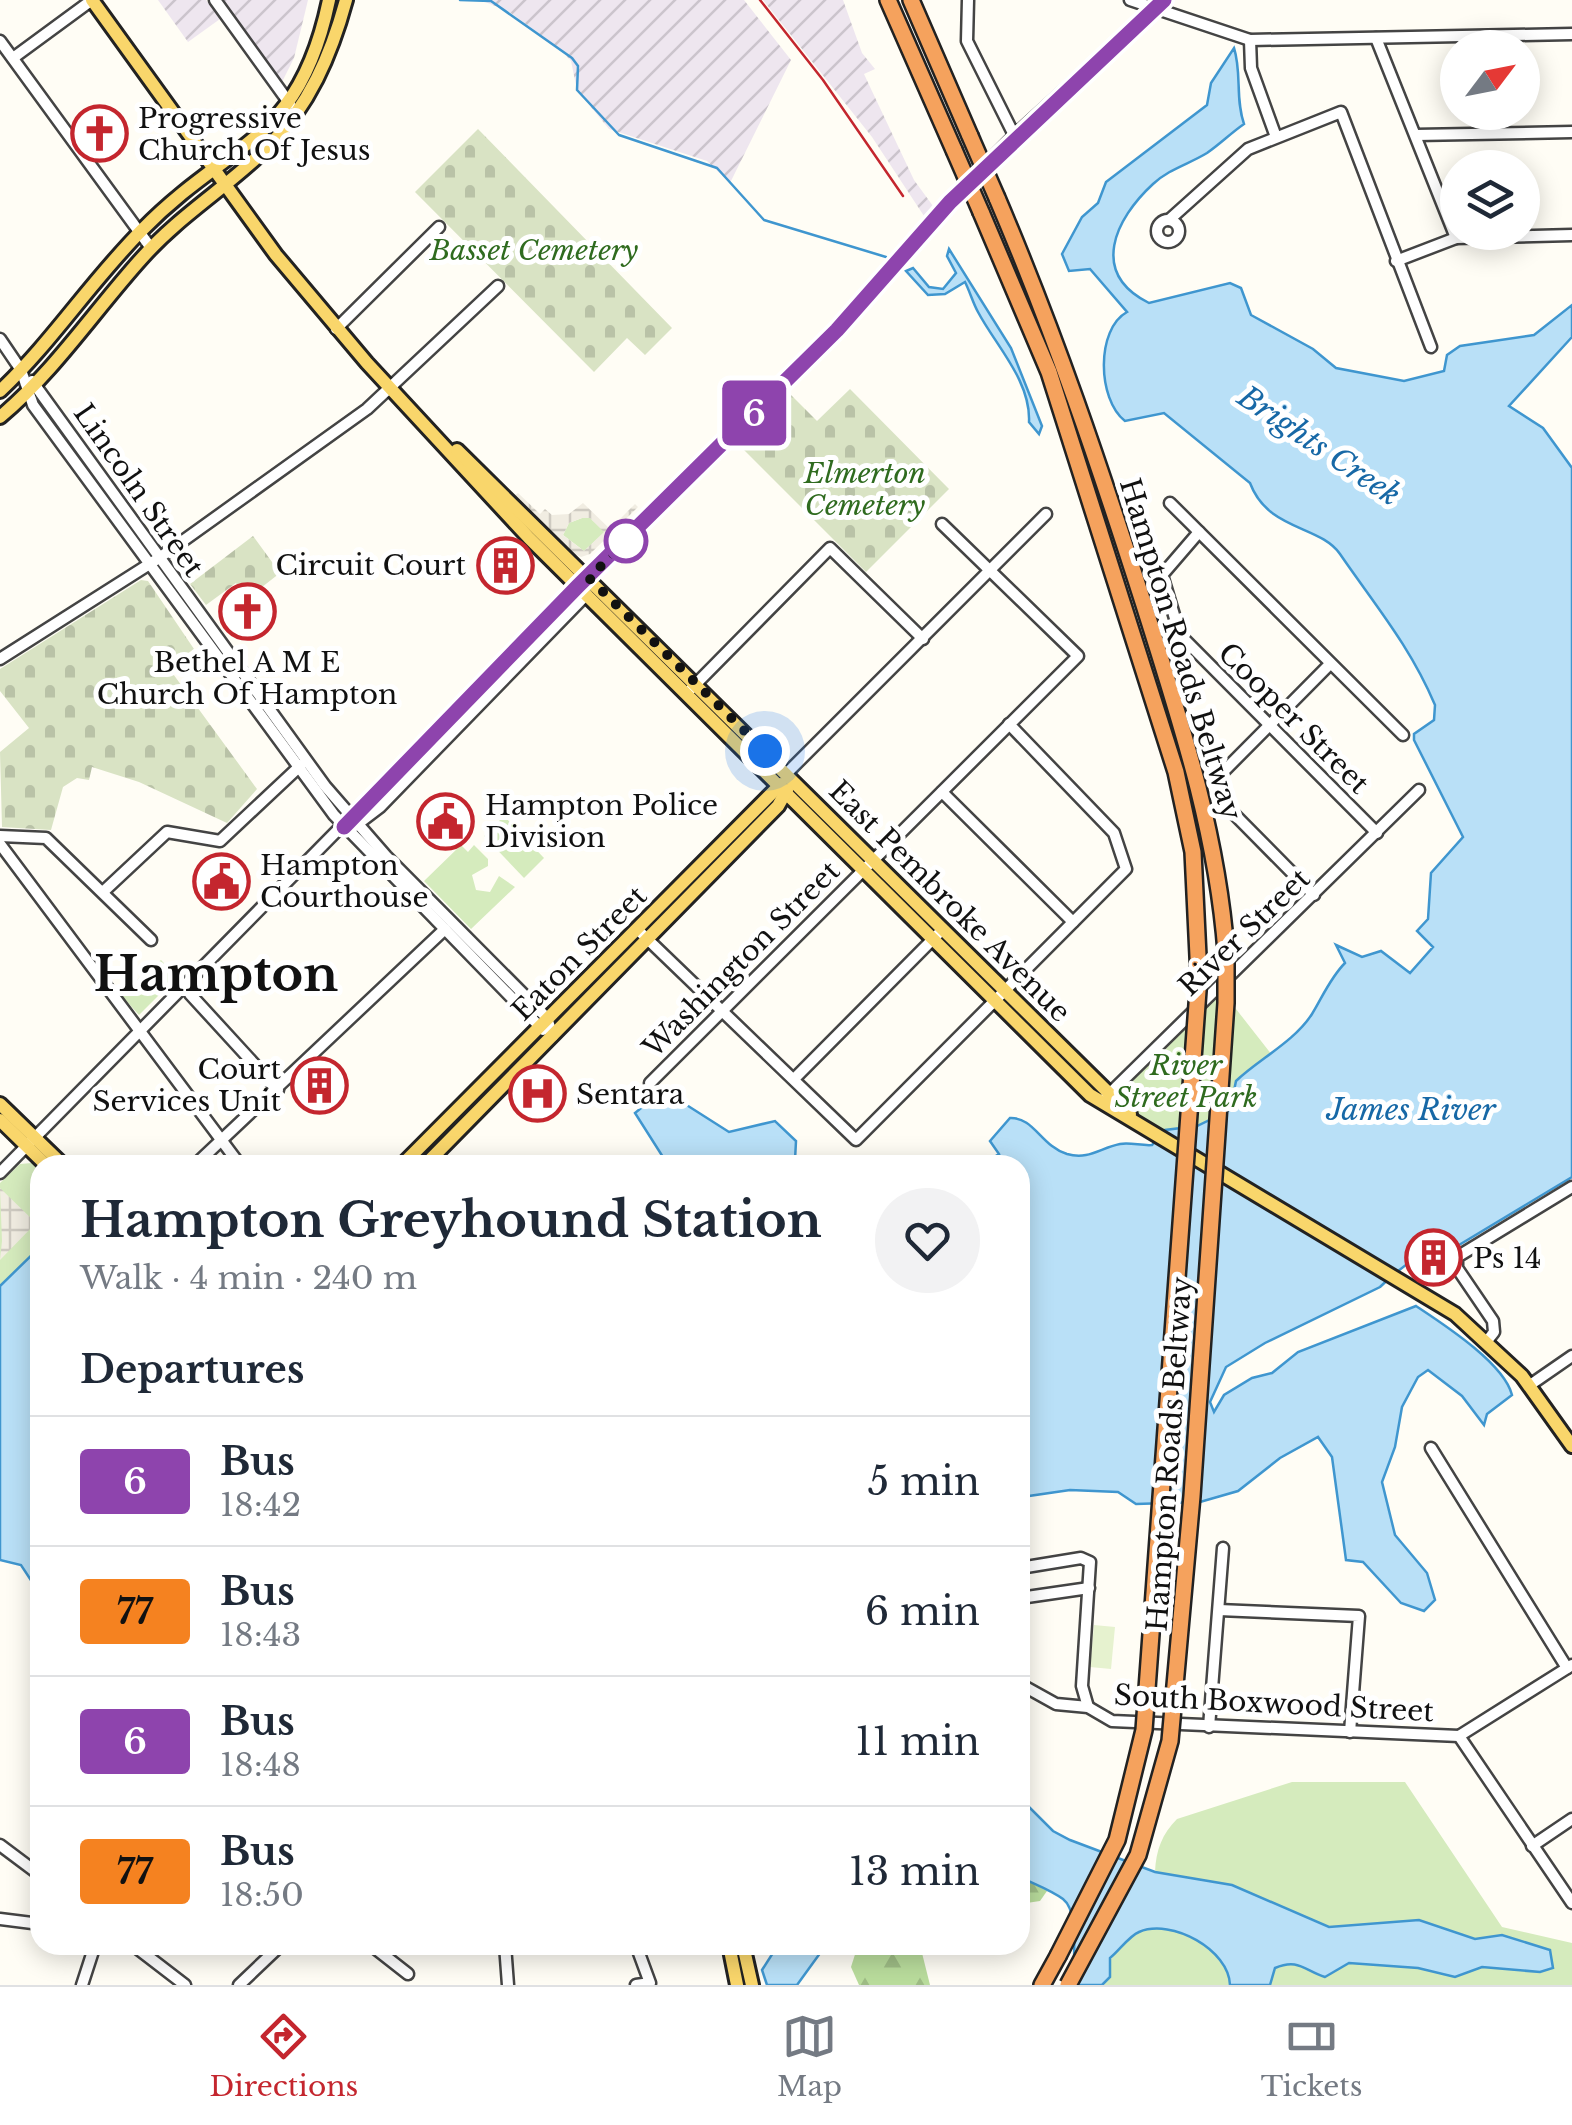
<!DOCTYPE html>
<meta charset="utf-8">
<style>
body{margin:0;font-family:"Libre Baskerville",serif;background:#f2f2f3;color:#1f2937;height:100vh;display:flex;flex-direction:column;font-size:38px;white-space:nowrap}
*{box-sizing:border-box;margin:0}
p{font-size:32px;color:#747a83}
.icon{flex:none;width:55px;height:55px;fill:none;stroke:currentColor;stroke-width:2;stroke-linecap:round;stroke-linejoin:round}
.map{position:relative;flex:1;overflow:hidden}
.sheet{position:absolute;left:30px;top:1155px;width:1000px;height:800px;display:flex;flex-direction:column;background:#fff;border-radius:30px;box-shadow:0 5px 25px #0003}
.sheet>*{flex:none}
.badge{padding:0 20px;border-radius:8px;font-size:35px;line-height:65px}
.needle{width:65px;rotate:58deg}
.buttons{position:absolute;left:1440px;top:30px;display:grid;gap:20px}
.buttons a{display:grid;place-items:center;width:100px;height:100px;border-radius:50%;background:#fff;box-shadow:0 5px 25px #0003;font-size:50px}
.you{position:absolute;width:50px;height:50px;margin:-25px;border:8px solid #fff;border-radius:50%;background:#1a73e8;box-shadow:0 0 0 15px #1a73e833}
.map>.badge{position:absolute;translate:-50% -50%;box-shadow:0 0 0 5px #fff}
h2{padding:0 50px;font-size:38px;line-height:90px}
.round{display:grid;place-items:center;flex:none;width:105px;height:105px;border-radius:52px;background:#f2f2f3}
.headline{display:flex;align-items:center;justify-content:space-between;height:170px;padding:0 50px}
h1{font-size:48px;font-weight:700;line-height:75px}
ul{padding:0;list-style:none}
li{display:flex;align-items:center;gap:30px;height:130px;padding:0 50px;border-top:2px solid #e0e1e3}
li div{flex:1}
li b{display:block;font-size:38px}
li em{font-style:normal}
li .badge{min-width:110px;font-weight:700;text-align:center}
.tab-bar{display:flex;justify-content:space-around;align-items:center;height:140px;border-top:2px solid #e0e1e3;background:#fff;font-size:28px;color:#747a83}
.tab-bar a{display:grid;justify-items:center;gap:5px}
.tab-bar .active{color:#c4262e}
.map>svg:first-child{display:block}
.industrial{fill:url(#industrial-furrows)}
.green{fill:#d5ebbd}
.forest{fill:url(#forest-firs)}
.cemetery{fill:url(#cemetery-stones)}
.pitch{fill:#e6f2cf}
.plaza{fill:url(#plaza-grid);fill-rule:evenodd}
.water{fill:#b9e0f7;stroke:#3f96cf;stroke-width:2.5}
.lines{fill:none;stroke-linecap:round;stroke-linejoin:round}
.stream{stroke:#3f96cf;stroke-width:2.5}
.minor-casing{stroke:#444;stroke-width:15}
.major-casing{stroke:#222;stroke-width:18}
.highway-casing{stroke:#222;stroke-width:20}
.minor{stroke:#fff;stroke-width:10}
.major{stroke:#f9d66b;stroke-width:12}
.highway{stroke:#f5a25d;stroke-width:15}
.rail{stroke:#c4262e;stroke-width:2.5}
.highway-bridge-casing{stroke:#222;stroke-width:20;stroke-linecap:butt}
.highway-bridge{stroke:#f5a25d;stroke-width:15}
.line-casing{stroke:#fff;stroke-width:22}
.line{stroke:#8e44ad;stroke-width:15}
.walk{stroke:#111;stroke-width:10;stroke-dasharray:0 18}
.stop-dot{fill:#fff;stroke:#8e44ad;stroke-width:5}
.labels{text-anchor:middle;stroke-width:10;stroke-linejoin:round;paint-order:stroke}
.poi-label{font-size:28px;fill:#111;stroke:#fff;text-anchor:start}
.park-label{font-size:28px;font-style:italic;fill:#2f6b1f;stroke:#fff}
.street-label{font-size:28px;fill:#111;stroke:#fff}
.water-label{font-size:30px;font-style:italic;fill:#1768a6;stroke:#fff}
.town-label{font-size:48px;font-weight:bold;fill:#111;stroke:#fff}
</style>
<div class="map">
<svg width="1572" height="1985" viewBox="0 0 1572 1985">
<defs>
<pattern id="industrial-furrows" width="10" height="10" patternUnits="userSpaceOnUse" patternTransform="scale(2.5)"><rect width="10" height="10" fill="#eee6ef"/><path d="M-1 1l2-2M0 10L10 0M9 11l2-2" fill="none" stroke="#cbc4cc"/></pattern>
<pattern id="forest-firs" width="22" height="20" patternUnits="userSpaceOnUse" patternTransform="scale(2.5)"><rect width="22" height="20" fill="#b9dc9c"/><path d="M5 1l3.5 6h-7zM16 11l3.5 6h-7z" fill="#9ebc85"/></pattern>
<pattern id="cemetery-stones" width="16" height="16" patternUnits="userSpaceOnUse" patternTransform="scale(2.5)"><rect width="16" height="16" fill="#d9e3c4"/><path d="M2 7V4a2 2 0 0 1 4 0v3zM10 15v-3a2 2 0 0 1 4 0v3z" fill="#b9c2a7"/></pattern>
<pattern id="plaza-grid" width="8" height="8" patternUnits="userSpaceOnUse" patternTransform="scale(2.5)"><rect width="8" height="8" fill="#f1ede2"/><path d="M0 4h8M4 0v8" fill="none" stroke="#cecac1"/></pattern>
</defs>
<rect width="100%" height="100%" fill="#fffdf5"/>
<!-- industrial -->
<g class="industrial">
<path d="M 158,0 L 206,0 L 220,19 L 188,42 Z"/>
<path d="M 224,0 L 308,0 L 294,58 L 282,82 Z"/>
<path d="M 480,0 L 744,0 L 791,60 L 730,183 L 707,161 L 609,129 L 577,90 L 571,61 L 560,49 L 508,11 Z"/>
<path d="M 763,0 L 843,0 L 862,53 L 875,69 L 864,74 L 871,89 L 914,180 L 933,206 L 924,216 L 872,137 Z"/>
</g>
<!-- green -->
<g class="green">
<path d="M 582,518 L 590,518 L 605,532 L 584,551 L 563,535 L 569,523 Z"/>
<path d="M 504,816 L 544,858 L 524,878 L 484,836 Z"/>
<path d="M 461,845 L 468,852 L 474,845 L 488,859 L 488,866 L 472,875 L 476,890 L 490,892 L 499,876 L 515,887 L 471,929 L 424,881 Z"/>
<path d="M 161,960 L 177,977 L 139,1015 L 120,994 Z"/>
<path d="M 1218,986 L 1272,1055 L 1236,1081 L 1230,1110 L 1205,1123 L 1159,1133 L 1108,1095 Z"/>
<path d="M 32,1163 L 40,1166 L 40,1247 L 0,1286 L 0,1183 L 20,1164 Z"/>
<path d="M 1292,1782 L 1405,1782 L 1502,1927 L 1572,1943 L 1572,1985 L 1089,1985 L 1180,1878 L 1155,1872 C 1156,1850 1162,1834 1177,1819 Z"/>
</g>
<!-- forest -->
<g class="forest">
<path d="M 1020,1877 L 1047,1891 L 1040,1901 L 1020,1904 Z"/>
<path d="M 858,1945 L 920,1945 L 930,1985 L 859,1985 L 851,1967 Z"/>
</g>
<!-- cemetery -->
<g class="cemetery">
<path d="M 478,129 L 672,328 L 645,355 L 627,338 L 594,372 L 415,192 Z"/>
<path d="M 850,389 L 949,489 L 866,572 L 738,444 L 789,393 L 817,421 Z"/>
<path d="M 253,536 L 280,573 L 248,598 L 236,583 L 206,605 L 190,584 Z"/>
<path d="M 141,580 L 148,581 L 194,649 L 168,667 L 257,789 L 227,823 L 139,782 L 92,767 L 89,780 L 77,778 L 63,787 L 51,830 L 2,827 L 0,752 L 29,728 L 0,691 L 0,669 Z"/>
</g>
<!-- pitch -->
<path class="pitch" d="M 1094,1625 L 1115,1627 L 1111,1669 L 1090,1667 Z"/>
<!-- plaza -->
<g class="plaza">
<path d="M 518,493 L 540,514 L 545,509 L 552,515 L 569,514 L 583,503 L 610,529 L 635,504 L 638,507 L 590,554 L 581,557 L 572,553 L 514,496 ZM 582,518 L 590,518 L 604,532 L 584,551 L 563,535 L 569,523 Z"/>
<path d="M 0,1188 L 36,1223 L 0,1260 L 2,1241 Z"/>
</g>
<!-- water -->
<g class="water">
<path d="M 1234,48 C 1242,73 1235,98 1244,124 C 1231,133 1220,144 1207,153 C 1189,164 1169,169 1153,184 C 1115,219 1089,273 1149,303 L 1230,283 L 1241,288 L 1251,315 L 1313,349 L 1336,368 L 1404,381 L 1444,371 L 1447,355 L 1460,346 L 1534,335 L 1572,305 L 1572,337 L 1509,406 L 1543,428 L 1572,468 L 1572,1177 L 1454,1248 L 1434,1246 C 1413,1259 1397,1270 1380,1287 L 1265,1343 L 1226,1367 L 1210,1402 L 1214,1412 L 1224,1395 L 1252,1378 L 1272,1373 L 1298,1352 L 1416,1306 C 1443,1324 1504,1363 1512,1395 L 1487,1414 L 1484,1425 L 1462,1396 L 1428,1370 L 1418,1377 L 1402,1407 L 1395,1447 L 1382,1482 L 1395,1535 L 1427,1573 L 1435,1600 L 1424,1611 L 1401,1603 L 1363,1562 L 1346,1560 L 1332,1457 L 1318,1437 L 1280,1458 L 1238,1491 L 1200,1502 L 1136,1504 L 1118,1492 L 1070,1490 L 1029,1496 L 1020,1503 L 1020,1165 L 981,1165 L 999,1154 L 990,1141 L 1010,1118 C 1034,1117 1041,1146 1067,1154 C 1089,1160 1100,1148 1120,1144 C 1130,1142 1142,1146 1152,1145 L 1165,1130 L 1197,1126 L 1230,1110 L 1236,1081 C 1259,1059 1294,1042 1312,1014 C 1322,998 1330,978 1345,963 L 1336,945 L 1362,957 L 1381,951 L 1410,973 L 1433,947 L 1417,931 L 1428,919 L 1431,873 L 1463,837 L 1414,740 L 1414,734 L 1434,720 L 1435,705 C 1410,646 1375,605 1340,554 C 1320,525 1268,531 1250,483 L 1164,413 L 1125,421 C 1097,399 1096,329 1127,312 L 1090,269 L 1069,271 L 1062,254 L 1082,217 L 1098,203 L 1106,182 L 1207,105 L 1211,83 Z"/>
<path d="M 949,249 L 1011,348 L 1042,426 L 1039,434 L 1029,422 C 1031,381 996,346 978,312 C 973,303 970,292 965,282 L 945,294 L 928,295 L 906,271 L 913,268 L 929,287 L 943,289 L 956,273 L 947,256 Z"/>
<path d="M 663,1090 L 729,1132 L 775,1121 L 796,1141 L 795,1160 L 800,1165 L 668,1165 L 635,1113 Z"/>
<path d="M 40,1247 L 40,1594 L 21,1565 L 0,1560 L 0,1286 Z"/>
<path d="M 1020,1798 L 1053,1831 L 1070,1840 L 1155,1872 L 1232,1885 L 1329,1927 L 1419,1920 L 1475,1939 L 1502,1935 L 1550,1950 L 1553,1968 L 1540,1972 L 1482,1967 L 1455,1977 L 1418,1968 L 1349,1963 L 1325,1977 C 1304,1970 1298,1958 1275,1968 L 1270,1985 L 1230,1985 C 1229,1950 1172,1918 1139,1932 C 1129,1936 1118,1952 1110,1958 L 1110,1977 L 1102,1985 L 1075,1985 C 1071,1963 1081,1913 1063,1899 C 1051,1890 1034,1884 1020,1877 Z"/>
<path d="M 778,1945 L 826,1945 L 797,1985 L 767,1985 L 762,1970 Z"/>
</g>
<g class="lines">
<!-- stream -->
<path class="stream" d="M 460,0 L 491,1 L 572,58 L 578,66 L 577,90 L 619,135 L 717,168 L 764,220 L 886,257"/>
<defs>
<g id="minor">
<path d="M 215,0 L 290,104"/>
<path d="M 968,0 L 967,41 L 1015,137"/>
<path d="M 1130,0 L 1250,40 L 1572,34"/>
<path d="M 1376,38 L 1456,238"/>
<path d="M 1250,40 L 1251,68 L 1276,137"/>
<path d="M 0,41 L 151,248"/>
<path d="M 13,58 L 92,0"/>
<path d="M 1416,135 L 1572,132"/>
<circle cx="1168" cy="231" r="11"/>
<path d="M 1169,220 L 1248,149 L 1341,112 L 1431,347"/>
<path d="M 1396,261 L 1456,238 L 1572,235"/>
<path d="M 336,329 L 439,227"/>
<path d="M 0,339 L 21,370 L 33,405 L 334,815 L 543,1030"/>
<path d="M 32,381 L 325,786 L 386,856 L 547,1018 L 553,1036"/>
<path d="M 1170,503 L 1403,735"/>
<path d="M 1199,532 L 1162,575 L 1180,635 L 1377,833"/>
<path d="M 0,659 L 159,558 L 367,409 L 498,286"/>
<path d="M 690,690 L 830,548 L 923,639"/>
<path d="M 1223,772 L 1330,664"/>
<path d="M 787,773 L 1046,514"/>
<path d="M 942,792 L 1073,922"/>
<path d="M 1235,815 L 1314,895"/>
<path d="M 355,826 L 380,807 L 587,594"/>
<path d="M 0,836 L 46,838 L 151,940"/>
<path d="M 0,844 L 240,1165"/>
<path d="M 104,891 L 167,832 L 220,841 L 301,765"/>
<path d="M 638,930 L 856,1140 L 1126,869 L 1114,833 L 1009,724"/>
<path d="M 190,994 L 278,1090"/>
<path d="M 794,1079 L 938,934"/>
<path d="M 650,1083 L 1078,656 L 942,524"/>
<path d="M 1104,1099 L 1419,790"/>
<path d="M 195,1165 L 445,929"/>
<path d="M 0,1173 L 578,586"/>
<path d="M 1487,1341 L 1494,1332 L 1493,1321 L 1457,1268 L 1457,1257 L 1572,1187"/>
<path d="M 1530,1385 L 1572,1356"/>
<path d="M 1431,1448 L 1567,1668"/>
<path d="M 1020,1568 L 1081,1558 L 1090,1562 L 1082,1686 L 1088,1707"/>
<path d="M 1020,1598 L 1089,1588"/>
<path d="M 1219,1610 L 1359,1616 L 1350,1732"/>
<path d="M 1020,1684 L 1056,1704 L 1088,1707 L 1112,1721 L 1459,1736 L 1572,1665"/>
<path d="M 1209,1727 L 1223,1548"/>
<path d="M 1459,1736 L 1572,1903"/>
<path d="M 0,1845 L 40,1875"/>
<path d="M 1532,1846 L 1572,1819"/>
<path d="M 0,1919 L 40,1924"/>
<path d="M 133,1945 L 185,1985"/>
<path d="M 371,1945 L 408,1974"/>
<path d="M 505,1945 L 508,1985"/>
<path d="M 636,1945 L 650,1983 L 636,1985"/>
<path d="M 82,1985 L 95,1945"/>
<path d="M 239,1985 L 281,1945"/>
</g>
<g id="major">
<path d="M 92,0 L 276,255 L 367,363 L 529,538 L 1090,1095 L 1455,1314 L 1522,1376 L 1572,1446"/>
<path d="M 0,391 C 52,342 91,281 142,230 C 231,139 299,144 329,0"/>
<path d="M 0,417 C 54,372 95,310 142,258 C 180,215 229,186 268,147 C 309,106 331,55 346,0"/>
<path d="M 457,450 L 1130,1114"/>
<path d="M 584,581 L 837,330 L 951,202 L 1015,137 L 1165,0"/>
<path d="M 0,1104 L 63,1165"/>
<path d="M 0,1120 L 46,1165"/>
<path d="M 402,1165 L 781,784"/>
<path d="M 425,1165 L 778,806 L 787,790"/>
<path d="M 729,1945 L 737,1985"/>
<path d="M 743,1945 L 752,1985"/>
</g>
<g id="highway">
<path d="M 888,0 L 954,150"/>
<path d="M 911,0 L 970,136"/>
<path d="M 997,198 C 1055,334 1099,464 1144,605 C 1180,720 1217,831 1226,952"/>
<path d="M 981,212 L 1049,372 L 1176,772 L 1193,852 L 1199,977"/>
<path d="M 1042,1985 L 1058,1956"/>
</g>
</defs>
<!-- minor casing -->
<use href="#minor" class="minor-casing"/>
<!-- major casing -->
<use href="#major" class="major-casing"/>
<!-- highway casing -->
<use href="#highway" class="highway-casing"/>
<!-- minor -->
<use href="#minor" class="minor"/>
<!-- major -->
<use href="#major" class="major"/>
<!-- highway -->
<use href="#highway" class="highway"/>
<!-- rail -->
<path class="rail" d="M 760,0 L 823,80 L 903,196"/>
<defs>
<g id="highway-bridge">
<path d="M 970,136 L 997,198"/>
<path d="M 954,150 L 981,212"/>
<path d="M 1058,1956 L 1117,1840 L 1144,1730 L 1199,977"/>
<path d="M 1068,1985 L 1138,1855 L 1170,1741 L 1192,1496 L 1226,1003 L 1226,952"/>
</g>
</defs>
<!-- highway-bridge casing -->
<use href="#highway-bridge" class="highway-bridge-casing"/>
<!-- highway-bridge -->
<use href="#highway-bridge" class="highway-bridge"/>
</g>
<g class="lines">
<defs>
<path id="line" d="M 344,827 L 578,586 L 837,330 L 950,202 L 1164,0"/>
</defs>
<!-- line casing -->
<use href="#line" class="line-casing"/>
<!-- line -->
<use href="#line" class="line"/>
<!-- walk -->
<path class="walk" d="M 626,541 L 589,578 L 765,751"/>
</g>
<!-- icons -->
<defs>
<symbol id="church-ring" viewBox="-11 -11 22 22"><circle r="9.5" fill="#fff" stroke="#c4262e" stroke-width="1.5"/><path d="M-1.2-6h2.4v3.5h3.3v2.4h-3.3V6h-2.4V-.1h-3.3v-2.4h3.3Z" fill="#c4262e"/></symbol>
<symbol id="building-ring" viewBox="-11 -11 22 22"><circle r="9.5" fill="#fff" stroke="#c4262e" stroke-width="1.5"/><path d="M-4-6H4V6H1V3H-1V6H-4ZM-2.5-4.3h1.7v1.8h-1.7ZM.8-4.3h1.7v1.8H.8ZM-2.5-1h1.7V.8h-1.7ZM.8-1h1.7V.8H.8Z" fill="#c4262e"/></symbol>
<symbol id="civic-ring" viewBox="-11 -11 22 22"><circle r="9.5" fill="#fff" stroke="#c4262e" stroke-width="1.5"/><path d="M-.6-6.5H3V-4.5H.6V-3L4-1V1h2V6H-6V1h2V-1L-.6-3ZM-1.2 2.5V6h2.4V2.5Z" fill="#c4262e"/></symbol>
<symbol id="hospital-ring" viewBox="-11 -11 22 22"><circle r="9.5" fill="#fff" stroke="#c4262e" stroke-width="1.5"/><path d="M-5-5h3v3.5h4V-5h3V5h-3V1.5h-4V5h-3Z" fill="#c4262e"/></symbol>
</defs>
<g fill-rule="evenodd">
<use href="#church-ring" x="68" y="102" width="63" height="63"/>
<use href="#building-ring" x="474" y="534" width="63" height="63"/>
<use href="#church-ring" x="216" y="580" width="63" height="63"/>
<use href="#civic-ring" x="414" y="790" width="63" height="63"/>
<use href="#civic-ring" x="190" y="850" width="63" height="63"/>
<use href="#building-ring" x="288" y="1054" width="63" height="63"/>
<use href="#hospital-ring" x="506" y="1062" width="63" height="63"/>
<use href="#building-ring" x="1402" y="1226" width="63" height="63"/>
</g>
<!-- markers -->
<circle class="stop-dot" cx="626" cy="541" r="20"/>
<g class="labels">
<!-- poi labels -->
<g class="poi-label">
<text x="138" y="128">Progressive<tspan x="138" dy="32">Church Of Jesus</tspan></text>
<text x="466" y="575" text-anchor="end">Circuit Court</text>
<text x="247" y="672" text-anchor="middle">Bethel A M E<tspan x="247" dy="32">Church Of Hampton</tspan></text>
<text x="485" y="815">Hampton Police<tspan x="485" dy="32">Division</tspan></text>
<text x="260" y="875">Hampton<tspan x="260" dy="32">Courthouse</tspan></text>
<text x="281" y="1079" text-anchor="end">Court<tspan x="281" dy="32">Services Unit</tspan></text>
<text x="576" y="1104">Sentara</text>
<text x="1473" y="1268">Ps 14</text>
</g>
<!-- park labels -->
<g class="park-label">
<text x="534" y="260">Basset Cemetery</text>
<text x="865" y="483">Elmerton<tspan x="865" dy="32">Cemetery</tspan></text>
<text x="1186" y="1075">River<tspan x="1186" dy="32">Street Park</tspan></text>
</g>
<!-- street labels -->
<g class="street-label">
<text transform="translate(139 490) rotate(55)" y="10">Lincoln Street</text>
<text transform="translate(1181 649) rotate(73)" y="10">Hampton Roads Beltway</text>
<text transform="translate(1294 718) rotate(45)" y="10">Cooper Street</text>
<text transform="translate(950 901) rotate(45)" y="10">East Pembroke Avenue</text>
<text transform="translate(1244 932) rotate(-44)" y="10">River Street</text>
<text transform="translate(579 953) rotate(-45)" y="10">Eaton Street</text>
<text transform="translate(741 959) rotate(-45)" y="10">Washington Street</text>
<text transform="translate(1169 1454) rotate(-86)" y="10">Hampton Roads Beltway</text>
<text transform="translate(1274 1703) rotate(3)" y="10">South Boxwood Street</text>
</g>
<!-- water labels -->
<g class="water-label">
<text transform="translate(1319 446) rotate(34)" y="10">Brights Creek</text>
<text x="1411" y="1120">James River</text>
</g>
<!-- town labels -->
<g class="town-label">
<text x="216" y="991">Hampton</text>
</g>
</g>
</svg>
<div class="buttons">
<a><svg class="needle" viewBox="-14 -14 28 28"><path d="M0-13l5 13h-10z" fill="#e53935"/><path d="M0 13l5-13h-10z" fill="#747a83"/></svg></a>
<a><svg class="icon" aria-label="layers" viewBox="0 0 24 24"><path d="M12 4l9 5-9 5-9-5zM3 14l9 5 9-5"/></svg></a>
</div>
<div class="you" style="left:765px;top:751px"></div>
<b class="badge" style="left:754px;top:413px;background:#8e44ad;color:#fff">6</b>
<section class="sheet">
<div class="headline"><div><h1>Hampton Greyhound Station</h1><p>Walk · 4 min · 240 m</p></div><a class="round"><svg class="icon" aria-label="heart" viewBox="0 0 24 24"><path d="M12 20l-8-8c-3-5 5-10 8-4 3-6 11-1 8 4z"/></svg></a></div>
<h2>Departures</h2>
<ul>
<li><span class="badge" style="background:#8e44ad;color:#fff">6</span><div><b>Bus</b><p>18:42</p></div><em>5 min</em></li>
<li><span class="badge" style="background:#f58220;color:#111">77</span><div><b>Bus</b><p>18:43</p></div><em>6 min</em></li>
<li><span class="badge" style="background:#8e44ad;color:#fff">6</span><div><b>Bus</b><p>18:48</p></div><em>11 min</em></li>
<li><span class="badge" style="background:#f58220;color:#111">77</span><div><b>Bus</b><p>18:50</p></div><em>13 min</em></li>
</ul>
</section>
</div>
<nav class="tab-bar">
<a class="active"><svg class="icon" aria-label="directions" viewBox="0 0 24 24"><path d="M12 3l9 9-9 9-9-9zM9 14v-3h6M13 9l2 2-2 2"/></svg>Directions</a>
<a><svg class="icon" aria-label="map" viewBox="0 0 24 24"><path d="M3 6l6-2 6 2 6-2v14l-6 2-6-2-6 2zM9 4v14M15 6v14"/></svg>Map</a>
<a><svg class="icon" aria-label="tickets" viewBox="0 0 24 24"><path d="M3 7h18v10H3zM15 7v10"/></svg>Tickets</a>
</nav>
